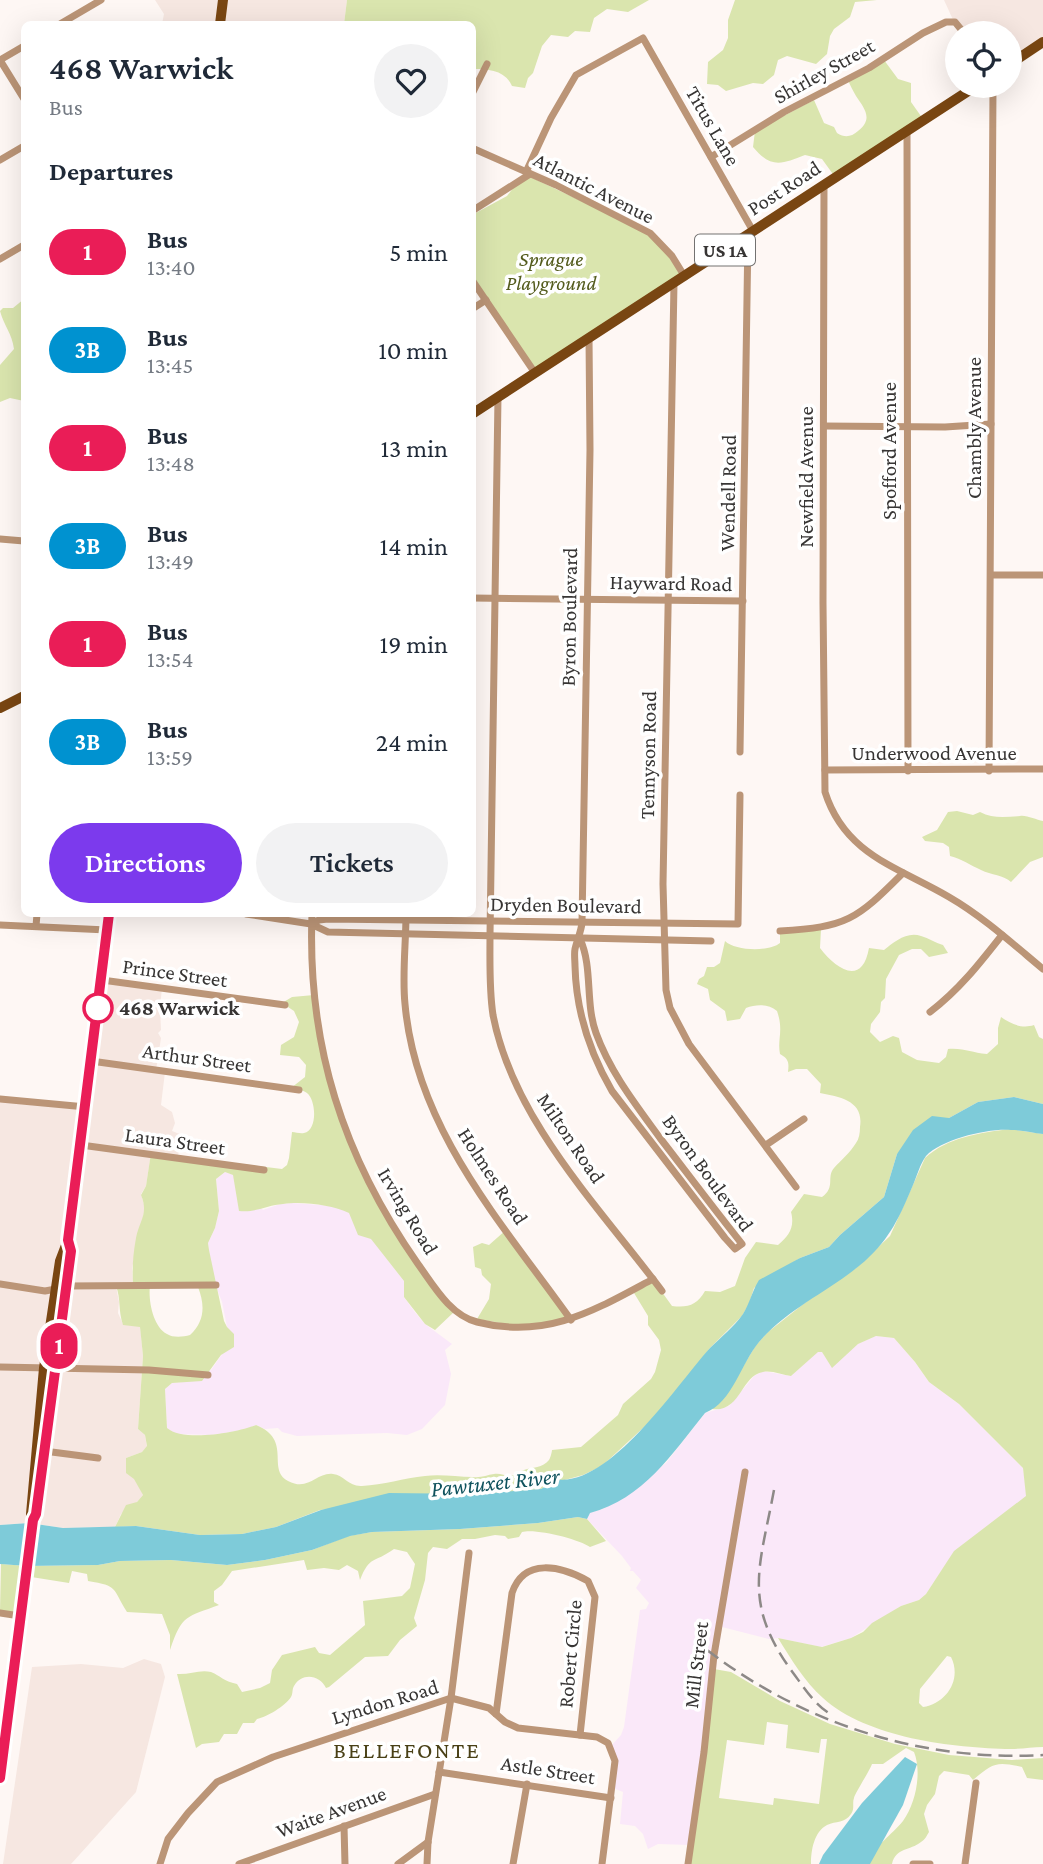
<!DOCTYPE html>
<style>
body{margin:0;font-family:"Crimson Pro",serif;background:#f2f2f3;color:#1f2937;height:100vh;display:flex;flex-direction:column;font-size:26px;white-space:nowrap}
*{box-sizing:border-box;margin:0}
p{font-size:23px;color:#747a83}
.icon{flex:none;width:38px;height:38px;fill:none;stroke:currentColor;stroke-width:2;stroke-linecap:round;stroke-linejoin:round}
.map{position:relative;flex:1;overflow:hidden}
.sheet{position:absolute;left:21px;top:21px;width:455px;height:896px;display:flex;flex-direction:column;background:#fff;border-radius:10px;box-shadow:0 7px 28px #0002}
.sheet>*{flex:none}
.badge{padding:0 14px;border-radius:23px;font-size:24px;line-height:46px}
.buttons{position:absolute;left:945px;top:21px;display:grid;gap:14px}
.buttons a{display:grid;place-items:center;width:77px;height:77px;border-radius:50%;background:#fff;box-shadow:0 7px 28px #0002;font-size:35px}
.map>.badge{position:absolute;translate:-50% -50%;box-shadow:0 0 0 4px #fff}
h2{padding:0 28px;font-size:26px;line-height:63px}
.round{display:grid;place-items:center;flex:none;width:74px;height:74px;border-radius:37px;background:#f2f2f3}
.overview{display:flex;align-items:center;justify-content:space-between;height:119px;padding:0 28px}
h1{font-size:33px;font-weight:600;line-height:52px}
.cta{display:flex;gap:14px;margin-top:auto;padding:14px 28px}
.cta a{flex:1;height:80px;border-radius:42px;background:#7c3aed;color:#fff;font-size:28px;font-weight:600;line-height:80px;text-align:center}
.cta a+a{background:#f2f2f3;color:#1f2937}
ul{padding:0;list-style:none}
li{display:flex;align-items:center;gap:21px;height:98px;padding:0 28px}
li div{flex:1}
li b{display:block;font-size:26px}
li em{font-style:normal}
li .badge{min-width:77px;font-weight:700;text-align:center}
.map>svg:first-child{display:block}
.built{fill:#f6e7e1}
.industrial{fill:#fae8f9}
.green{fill:#dae5ae;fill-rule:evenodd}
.water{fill:#7ecbd9}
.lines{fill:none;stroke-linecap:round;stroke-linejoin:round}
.minor{stroke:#bb9577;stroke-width:7}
.major{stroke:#794612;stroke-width:10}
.rail{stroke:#8d8987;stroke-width:2.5;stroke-dasharray:14 7;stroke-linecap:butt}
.line-casing{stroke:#fff;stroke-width:16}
.line{stroke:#ea1d57;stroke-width:10}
.stop-dot{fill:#fff;stroke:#ea1d57;stroke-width:3.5}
.labels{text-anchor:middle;stroke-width:7;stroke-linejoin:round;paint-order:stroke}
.shield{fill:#fff;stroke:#737271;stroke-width:2}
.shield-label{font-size:19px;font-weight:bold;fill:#373534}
.street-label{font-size:21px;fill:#373534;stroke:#fff}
.park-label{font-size:21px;font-style:italic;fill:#535b1c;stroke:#fff}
.stop-label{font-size:21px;font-weight:bold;fill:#373534;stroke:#fff;text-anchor:start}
.water-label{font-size:23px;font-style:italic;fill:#0f525d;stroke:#fff}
.neighbourhood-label{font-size:23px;letter-spacing:2px;fill:#494016;stroke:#fff}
</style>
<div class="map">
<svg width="1043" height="1864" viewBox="0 0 1043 1864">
<rect width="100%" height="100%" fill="#fef7f4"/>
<!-- built -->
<g class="built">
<path d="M 155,0 L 347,0 L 344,24 L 162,24 L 164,14 Z"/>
<path d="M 944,0 L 1043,0 L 1043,43 L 1010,65 L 1010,33 L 964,33 L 954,22 Z"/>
<path d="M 102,980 L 162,988 L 160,1007 L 161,1030 L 158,1033 L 161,1038 L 156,1070 L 165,1072 L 161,1105 L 172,1112 L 175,1123 L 172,1131 L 182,1135 L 178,1156 L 151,1154 L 146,1186 L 141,1194 L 145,1208 L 132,1268 L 133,1284 L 116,1286 L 119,1302 L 118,1313 L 123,1324 L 140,1326 L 143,1356 L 138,1429 L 145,1435 L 147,1447 L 142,1452 L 126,1458 L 143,1495 L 137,1502 L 121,1514 L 115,1527 L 63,1528 L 29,1523 L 0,1525 L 0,1100 L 82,1108 Z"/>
<path d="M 144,1659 L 161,1664 L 165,1677 L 136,1792 L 71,1864 L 3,1864 L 32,1667 L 81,1664 L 123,1668 Z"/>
</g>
<!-- industrial -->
<g class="industrial">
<path d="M 225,1172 L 233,1175 L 237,1187 L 263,1210 L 280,1204 L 293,1203 L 335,1206 L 350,1211 L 404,1281 L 404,1297 L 414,1311 L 425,1324 L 452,1344 L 445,1350 L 451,1374 L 445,1405 L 422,1429 L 407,1435 L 387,1433 L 297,1436 L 282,1432 L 278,1428 L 265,1429 L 256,1425 L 244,1430 L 213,1435 L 174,1434 L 167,1428 L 165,1389 L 172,1383 L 183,1382 L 211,1370 L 225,1350 L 227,1327 L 222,1302 L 213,1279 L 208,1243 L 215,1228 L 219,1211 L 216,1179 Z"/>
<path d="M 876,1336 L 894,1338 L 915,1362 L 929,1382 L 959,1404 L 1023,1468 L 1027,1496 L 955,1551 L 926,1594 L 919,1600 L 901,1606 L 851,1638 L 821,1647 L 778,1638 L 769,1639 L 722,1627 L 690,1845 L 658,1844 L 648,1849 L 643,1834 L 635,1826 L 620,1824 L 623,1792 L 613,1788 L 614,1761 L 610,1747 L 621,1735 L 624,1727 L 640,1610 L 646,1609 L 649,1603 L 636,1588 L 641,1580 L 633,1571 L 630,1571 L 631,1568 L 622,1556 L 587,1519 L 589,1513 L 603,1509 L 666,1463 L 705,1413 L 729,1406 L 754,1376 L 763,1371 L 791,1376 L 817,1352 L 822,1352 L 832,1367 L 858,1344 Z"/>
</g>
<!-- green -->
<g class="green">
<path d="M 347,0 L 649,0 L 628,12 L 607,9 L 594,18 L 590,32 L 575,31 L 568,37 L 551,35 L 542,46 L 533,73 L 528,78 L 525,88 L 512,86 C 505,70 488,69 473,69 L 472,24 L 344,24 Z"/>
<path d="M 735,0 L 877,0 L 855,2 L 850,17 L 834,29 L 830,36 L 827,54 L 816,64 L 787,56 L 778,60 L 774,75 L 763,84 L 753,83 L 726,91 L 718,85 L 707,84 L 708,62 L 723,50 L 728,38 L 728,20 Z"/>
<path d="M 884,60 L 898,79 L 911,83 L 911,102 L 923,119 L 835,177 L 822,159 L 805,155 C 782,164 771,169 753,147 L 755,131 L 814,100 L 824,123 L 834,127 L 837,133 C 845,138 851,137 858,131 C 874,119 864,108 856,96 C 853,91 850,85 848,80 Z"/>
<path d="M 524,174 L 649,233 L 683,274 L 536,372 L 473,281 L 472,215 L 507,196 Z"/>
<path d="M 24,299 L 24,401 L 10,398 L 0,402 L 0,365 L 14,349 C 12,333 4,326 0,311 L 3,308 L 13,308 Z"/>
<path d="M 957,811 L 973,815 L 980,812 C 993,819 1006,817 1020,816 C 1027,815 1036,820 1043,821 L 1043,857 L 1030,862 L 1011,882 C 1004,875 991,875 981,870 C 970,865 962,859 950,856 L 949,847 L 943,843 L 925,841 L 922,837 L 937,830 L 948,812 Z"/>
<path d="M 821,929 L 820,948 C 836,969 862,987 869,948 L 884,950 C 894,942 907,931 921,936 C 929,938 935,943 943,945 L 948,953 L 929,957 L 921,949 L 912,949 L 899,955 L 886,979 L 885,998 L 881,1002 L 880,1012 L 871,1024 L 870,1032 L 880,1042 L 893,1036 L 899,1038 L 902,1052 L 917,1060 L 939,1063 L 946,1057 L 948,1049 C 966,1048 971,1053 987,1054 L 998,1044 L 998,1028 L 1001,1017 C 1011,1024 1022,1029 1034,1025 L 1039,1037 L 1043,1039 L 1043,1104 L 1014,1097 L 978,1102 L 949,1118 L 897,1154 L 884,1197 L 840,1235 L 829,1247 L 800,1258 L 754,1288 L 749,1304 L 742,1316 L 710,1348 L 657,1415 L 602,1466 L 583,1475 L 561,1481 L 551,1478 L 548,1485 L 541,1489 L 320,1510 L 276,1527 L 242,1534 L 200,1535 L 136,1526 L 115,1527 L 126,1505 L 137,1502 L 143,1495 L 134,1479 L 126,1473 L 126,1458 L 142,1452 L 147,1446 L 145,1435 L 138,1429 L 143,1356 L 140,1327 L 123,1325 C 118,1311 121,1299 116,1286 L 133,1284 C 132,1269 133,1254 136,1238 C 139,1221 149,1214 141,1195 L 146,1186 L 151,1153 L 282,1169 L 287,1165 L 289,1158 L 292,1132 C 296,1132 300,1134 304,1133 C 318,1130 316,1100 307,1093 C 303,1090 296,1089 291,1088 L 305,1077 L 306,1065 L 299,1057 L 280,1055 L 281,1045 L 294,1037 L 299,1022 L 294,1011 L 282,1003 L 292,997 L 314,995 L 329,1084 L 371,1191 L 454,1312 L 435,1330 L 425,1324 L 404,1297 L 404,1281 L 371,1239 L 358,1235 L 349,1213 C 332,1205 303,1201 283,1204 C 267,1205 256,1213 239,1211 L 233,1175 L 225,1172 L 216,1179 L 219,1211 L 215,1228 L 208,1243 L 209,1250 L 224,1321 L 227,1327 L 234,1334 L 234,1347 L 221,1355 L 202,1381 L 172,1383 L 165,1389 L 167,1428 C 183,1442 236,1433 256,1425 C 293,1440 266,1469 288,1481 C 309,1492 316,1472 333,1474 C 344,1475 349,1487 362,1486 C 383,1485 404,1478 425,1476 C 441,1474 457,1477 473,1477 C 481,1478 487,1475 494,1474 C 500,1473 505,1476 509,1476 C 515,1476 520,1471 524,1470 C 532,1467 543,1468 549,1460 C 550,1459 552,1452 552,1450 L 581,1447 L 618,1415 L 623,1404 L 651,1379 L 655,1372 L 661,1350 L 659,1340 L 648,1325 L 648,1316 L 634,1293 L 654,1281 L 672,1306 C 688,1308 697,1305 705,1291 L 720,1292 L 735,1286 L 745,1258 L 756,1242 L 778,1245 C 789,1236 795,1227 791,1212 L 804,1194 L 822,1197 C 836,1187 826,1177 834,1168 C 841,1160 850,1153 856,1143 C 859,1139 860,1133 860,1127 C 864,1101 841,1097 820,1093 L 821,1084 L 807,1069 L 796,1069 L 788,1072 C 789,1063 789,1059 780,1054 C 777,1039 784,1031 777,1011 C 768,1004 757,1004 746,1008 L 740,1019 L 727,1021 L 725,1011 L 710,1000 L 708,989 L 697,984 L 699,979 L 704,976 L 707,967 L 714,967 L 720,963 L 725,941 C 735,951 769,952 780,943 L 780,931 ZM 150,1286 L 198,1287 C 205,1305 205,1321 190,1335 C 183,1337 173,1338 167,1334 C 153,1327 148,1300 150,1286 Z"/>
<path d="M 1010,1129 L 1043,1134 L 1043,1747 C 1032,1747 1022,1749 1011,1749 C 953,1748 867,1738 823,1698 C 804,1681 791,1659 778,1638 L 822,1647 L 851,1638 L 863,1632 L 872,1623 L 901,1606 L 919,1600 L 926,1594 L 954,1551 L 1026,1496 L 1023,1468 L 959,1404 L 929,1382 L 915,1362 L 894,1338 L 876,1336 L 858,1344 L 832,1368 L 822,1352 L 818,1352 L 791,1376 C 783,1375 771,1370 763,1372 C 741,1375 741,1413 712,1409 L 727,1393 L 756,1345 L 768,1332 L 811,1298 L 856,1268 L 890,1236 L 925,1158 C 948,1137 979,1133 1010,1129 ZM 947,1656 L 951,1657 C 962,1679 947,1703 923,1707 L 919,1703 L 920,1689 Z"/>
<path d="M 506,1230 L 569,1320 L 526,1327 L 477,1319 L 489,1299 L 491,1284 L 482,1275 L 481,1269 L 475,1267 L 473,1247 L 482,1243 L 489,1245 Z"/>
<path d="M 578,1517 L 587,1519 L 606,1541 L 590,1547 C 579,1539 535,1528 522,1532 L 519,1537 L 508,1539 L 505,1536 L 495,1535 L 475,1539 L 462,1539 L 447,1549 L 433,1547 L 428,1553 L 425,1580 L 414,1618 L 417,1626 L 400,1640 L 388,1656 L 365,1657 L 329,1687 L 326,1688 C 320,1675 302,1672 294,1686 C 292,1689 293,1694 291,1697 C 285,1706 267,1717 257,1719 L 254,1723 L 243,1723 L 237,1734 L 224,1734 L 219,1742 L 202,1744 L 196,1748 L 177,1674 C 189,1675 200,1669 211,1672 C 221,1676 223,1681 237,1684 L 242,1692 L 260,1688 L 270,1683 L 272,1670 L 282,1655 L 315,1647 L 319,1653 L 330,1655 L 365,1625 L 363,1601 L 402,1596 L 410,1588 L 415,1564 L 407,1552 L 394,1549 C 373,1564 370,1555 360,1580 L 358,1571 L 347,1565 L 339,1570 L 324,1568 L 307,1570 L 304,1560 L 232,1571 L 222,1585 L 214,1591 L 214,1602 L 219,1605 C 187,1617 182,1614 170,1650 L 170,1635 L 162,1614 L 127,1612 C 112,1588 119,1586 88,1581 L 87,1574 L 72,1571 L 69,1583 L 25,1576 L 19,1614 L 0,1611 L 1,1564 L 27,1566 L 98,1565 L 120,1561 L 171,1560 L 227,1565 L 265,1560 L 312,1550 L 348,1536 L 372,1532 L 460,1529 L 538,1523 Z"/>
<path d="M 714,1669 L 731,1672 L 780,1701 L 830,1724 L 895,1744 L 949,1755 L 1012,1760 L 1043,1758 L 1043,1780 L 1027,1778 L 1022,1767 C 996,1761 993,1763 973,1780 L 969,1775 L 944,1771 L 939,1776 L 935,1794 L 927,1805 L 924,1814 L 929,1832 C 927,1835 925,1840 921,1842 C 910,1851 896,1847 892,1864 L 869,1864 C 875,1844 891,1836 903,1821 C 916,1803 922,1772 914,1752 L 906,1748 L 883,1764 L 872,1764 C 869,1772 855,1793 854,1798 C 852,1803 855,1809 851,1814 C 845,1823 836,1821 827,1825 C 814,1832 811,1850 811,1864 L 688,1864 ZM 767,1722 L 788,1725 L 786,1748 L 819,1753 L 821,1739 L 827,1739 L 819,1804 L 774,1798 L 773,1805 L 719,1798 L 727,1740 L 764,1745 Z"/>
</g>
<!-- water -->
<g class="water">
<path d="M 1014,1097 L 1043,1104 L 1043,1134 C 1033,1133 1022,1130 1011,1130 C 989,1128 942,1139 926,1156 C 920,1164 917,1176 913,1185 C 899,1218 891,1237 865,1261 C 832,1290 788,1308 759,1342 C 741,1363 733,1402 705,1413 C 672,1454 643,1499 590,1513 L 587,1519 L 578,1517 L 538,1523 L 460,1529 L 372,1532 L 350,1536 L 312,1550 L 265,1560 L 227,1565 L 171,1560 L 120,1561 L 98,1565 L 27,1566 L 0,1564 L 0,1525 L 29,1523 L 63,1528 L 136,1526 L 200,1535 L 242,1534 L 276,1527 L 321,1510 L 389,1493 L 477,1494 L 541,1489 L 548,1485 L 551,1478 C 605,1495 678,1383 710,1348 C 721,1337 734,1327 743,1314 C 750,1303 752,1291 759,1280 L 800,1258 L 829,1247 L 840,1235 L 884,1197 L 897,1154 L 913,1130 L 932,1116 L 949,1118 L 978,1102 Z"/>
<path d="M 905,1757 L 917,1764 L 903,1805 L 870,1864 L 819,1864 L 823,1855 L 862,1803 Z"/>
</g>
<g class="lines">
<!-- minor -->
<g class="minor">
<path d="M 60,24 L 101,0"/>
<path d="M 0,60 L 24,99"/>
<path d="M 0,60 L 24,46"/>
<path d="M 472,94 L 487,64"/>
<path d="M 907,131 L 908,771"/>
<path d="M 472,148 L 556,185 L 650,233 L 672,256 L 685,277"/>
<path d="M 711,157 L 784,112 L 869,68 L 923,33 L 946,22 L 955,22 L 964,33"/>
<path d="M 0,160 L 24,146"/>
<path d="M 526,172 L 551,118 L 576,75 L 643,38 L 753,231"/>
<path d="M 824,184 L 823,603 L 825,792 C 845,855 898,867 949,897 C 982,916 1013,944 1043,969"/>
<path d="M 472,211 L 530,174"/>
<path d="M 0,259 L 24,245"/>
<path d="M 472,280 L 535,373"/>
<path d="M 674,283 L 663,884 L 666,990 L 670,1008 L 689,1044 L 796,1187"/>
<path d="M 472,309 L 486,300"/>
<path d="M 498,397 L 490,935 C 490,961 489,989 493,1015 C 513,1120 600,1208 662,1291"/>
<path d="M 824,426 L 945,427 L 991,424"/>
<path d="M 0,539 L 24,541"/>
<path d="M 991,575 L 1043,575"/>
<path d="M 472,598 L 743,601"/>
<path d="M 740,752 L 748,234"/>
<path d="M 825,770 L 1043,769"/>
<path d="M 989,771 L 993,86"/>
<path d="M 246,914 L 311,924 L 328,932 L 711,941"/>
<path d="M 312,914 C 307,1045 343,1157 418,1264 C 434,1286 450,1315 477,1322 C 547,1340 595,1310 653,1279"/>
<path d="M 406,914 C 406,943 402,975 405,1004 C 416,1129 502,1223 571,1320"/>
<path d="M 311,924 L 319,920 L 328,919 L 738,924 L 740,795"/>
<path d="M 0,925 L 107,930"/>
<path d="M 36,926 L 37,914"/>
<path d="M 780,931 C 847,927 856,920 903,873"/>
<path d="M 580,939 C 593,967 585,1003 596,1033 C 610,1072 636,1105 660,1138 C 687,1173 714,1209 742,1244 L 735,1249 L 725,1238 L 612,1091 C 590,1053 576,1010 575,966 C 575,961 574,954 575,949 C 577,940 581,932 582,923 L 590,450 L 589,337"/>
<path d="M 102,980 L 285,1005"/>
<path d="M 930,1012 C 959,990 980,963 1002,935"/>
<path d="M 91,1061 L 299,1090"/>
<path d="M 0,1099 L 86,1107"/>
<path d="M 81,1145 L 264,1170"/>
<path d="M 766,1145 L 804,1119"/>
<path d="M 0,1284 L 45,1291 L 56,1289"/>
<path d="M 66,1286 L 216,1285"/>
<path d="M 0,1367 L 149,1370 L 208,1375"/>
<path d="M 44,1451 L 98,1458"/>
<path d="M 0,1613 L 20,1616"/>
<path d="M 496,1714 L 512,1593 C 524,1557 561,1566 588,1581 L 595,1597 L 580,1735"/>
<path d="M 439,1772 L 611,1798"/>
<path d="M 344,1826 L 345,1864"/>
<path d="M 160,1864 L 168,1839 L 188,1813 L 217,1782 L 273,1757 L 451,1698 L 489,1708 L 505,1722 L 518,1728 L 597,1737 L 608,1743 L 615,1761 L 602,1864"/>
<path d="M 239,1864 L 435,1794"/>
<path d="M 398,1864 L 428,1842"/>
<path d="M 427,1864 L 428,1842 L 451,1698 L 469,1553"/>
<path d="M 513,1864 L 527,1784"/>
<path d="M 688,1864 L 704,1752 L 714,1655 L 745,1472"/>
<path d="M 913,1864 L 930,1864"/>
<path d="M 965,1864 L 976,1783"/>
</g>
<!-- major -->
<g class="major">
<path d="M 220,24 L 223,0"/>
<path d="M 1010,64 L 1043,42"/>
<path d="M 472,414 L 976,86"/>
<path d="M 0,708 L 24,696"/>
<path d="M 42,1469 L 71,1251 L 68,1240"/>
<path d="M 33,1520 L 31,1514 L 44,1368 L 60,1261 L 68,1240 L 109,914"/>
<path d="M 0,1778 L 33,1520 L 35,1515"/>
</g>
<!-- rail -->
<g class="rail">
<path d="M 774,1490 C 760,1566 742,1602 791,1670 C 803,1686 813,1703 830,1714"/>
<path d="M 707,1650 C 804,1724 922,1762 1043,1755"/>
</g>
</g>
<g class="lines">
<defs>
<path id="line" d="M 0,1778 L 33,1520 L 36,1514 L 71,1251 L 68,1240 L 109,914"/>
</defs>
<!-- line casing -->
<use href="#line" class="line-casing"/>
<!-- line -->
<use href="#line" class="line"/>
</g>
<!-- markers -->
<circle class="stop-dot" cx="98" cy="1008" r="14"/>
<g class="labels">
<!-- shield labels -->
<rect class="shield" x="695" y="234.5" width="60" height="31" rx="5"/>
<g class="shield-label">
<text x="725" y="257">US 1A</text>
</g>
<!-- street labels -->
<g class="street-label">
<text transform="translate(824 71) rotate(-29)" y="7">Shirley Street</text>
<text transform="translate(713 126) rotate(60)" y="7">Titus Lane</text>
<text transform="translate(594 188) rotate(27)" y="7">Atlantic Avenue</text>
<text transform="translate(784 188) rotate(-33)" y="7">Post Road</text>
<text transform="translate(974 428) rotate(-90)" y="7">Chambly Avenue</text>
<text transform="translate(889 451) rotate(-90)" y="7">Spofford Avenue</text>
<text transform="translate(806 477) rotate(-90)" y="7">Newfield Avenue</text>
<text transform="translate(728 493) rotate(-89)" y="7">Wendell Road</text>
<text transform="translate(671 583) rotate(1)" y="7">Hayward Road</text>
<text transform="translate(569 617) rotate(-89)" y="7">Byron Boulevard</text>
<text x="934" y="760">Underwood Avenue</text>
<text transform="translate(648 755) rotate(-89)" y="7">Tennyson Road</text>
<text transform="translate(566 905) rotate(1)" y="7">Dryden Boulevard</text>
<text transform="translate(175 973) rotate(8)" y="7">Prince Street</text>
<text transform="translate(197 1058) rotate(8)" y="7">Arthur Street</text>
<text transform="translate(571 1138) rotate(56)" y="7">Milton Road</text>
<text transform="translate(175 1141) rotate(8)" y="7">Laura Street</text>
<text transform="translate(708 1173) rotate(54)" y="7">Byron Boulevard</text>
<text transform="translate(493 1176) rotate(57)" y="7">Holmes Road</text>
<text transform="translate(408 1211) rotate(59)" y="7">Irving Road</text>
<text transform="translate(570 1654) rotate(-85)" y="7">Robert Circle</text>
<text transform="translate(696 1665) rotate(-83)" y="7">Mill Street</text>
<text transform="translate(385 1702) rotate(-17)" y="7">Lyndon Road</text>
<text transform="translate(548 1770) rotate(9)" y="7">Astle Street</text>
<text transform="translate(331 1812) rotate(-20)" y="7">Waite Avenue</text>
</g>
<!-- park labels -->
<g class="park-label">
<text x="551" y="266">Sprague<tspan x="551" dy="24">Playground</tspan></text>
</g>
<!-- stop labels -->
<g class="stop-label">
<text x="119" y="1015">468 Warwick</text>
</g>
<!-- water labels -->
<g class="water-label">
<text transform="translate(495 1482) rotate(-6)" y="8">Pawtuxet River</text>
</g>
<!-- neighbourhood labels -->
<g class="neighbourhood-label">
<text x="407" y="1758">BELLEFONTE</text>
</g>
</g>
</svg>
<div class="buttons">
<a><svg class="icon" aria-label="locate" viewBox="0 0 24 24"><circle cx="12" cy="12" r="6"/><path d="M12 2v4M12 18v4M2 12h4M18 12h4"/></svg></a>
</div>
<b class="badge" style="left:59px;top:1346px;background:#ea1d57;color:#fff">1</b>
<section class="sheet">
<div class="overview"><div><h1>468 Warwick</h1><p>Bus</p></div><a class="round"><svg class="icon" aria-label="heart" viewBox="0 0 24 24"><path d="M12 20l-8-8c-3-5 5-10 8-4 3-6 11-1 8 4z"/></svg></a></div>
<h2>Departures</h2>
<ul>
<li><span class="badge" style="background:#ea1d57;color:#fff">1</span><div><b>Bus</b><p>13:40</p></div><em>5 min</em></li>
<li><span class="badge" style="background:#0092d0;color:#fff">3B</span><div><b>Bus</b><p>13:45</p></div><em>10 min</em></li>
<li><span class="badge" style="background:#ea1d57;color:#fff">1</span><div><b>Bus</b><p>13:48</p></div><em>13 min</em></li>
<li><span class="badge" style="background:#0092d0;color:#fff">3B</span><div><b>Bus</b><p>13:49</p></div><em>14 min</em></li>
<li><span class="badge" style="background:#ea1d57;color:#fff">1</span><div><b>Bus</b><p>13:54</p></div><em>19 min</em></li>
<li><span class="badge" style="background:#0092d0;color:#fff">3B</span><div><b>Bus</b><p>13:59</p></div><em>24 min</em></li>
</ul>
<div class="cta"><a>Directions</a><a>Tickets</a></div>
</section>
</div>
